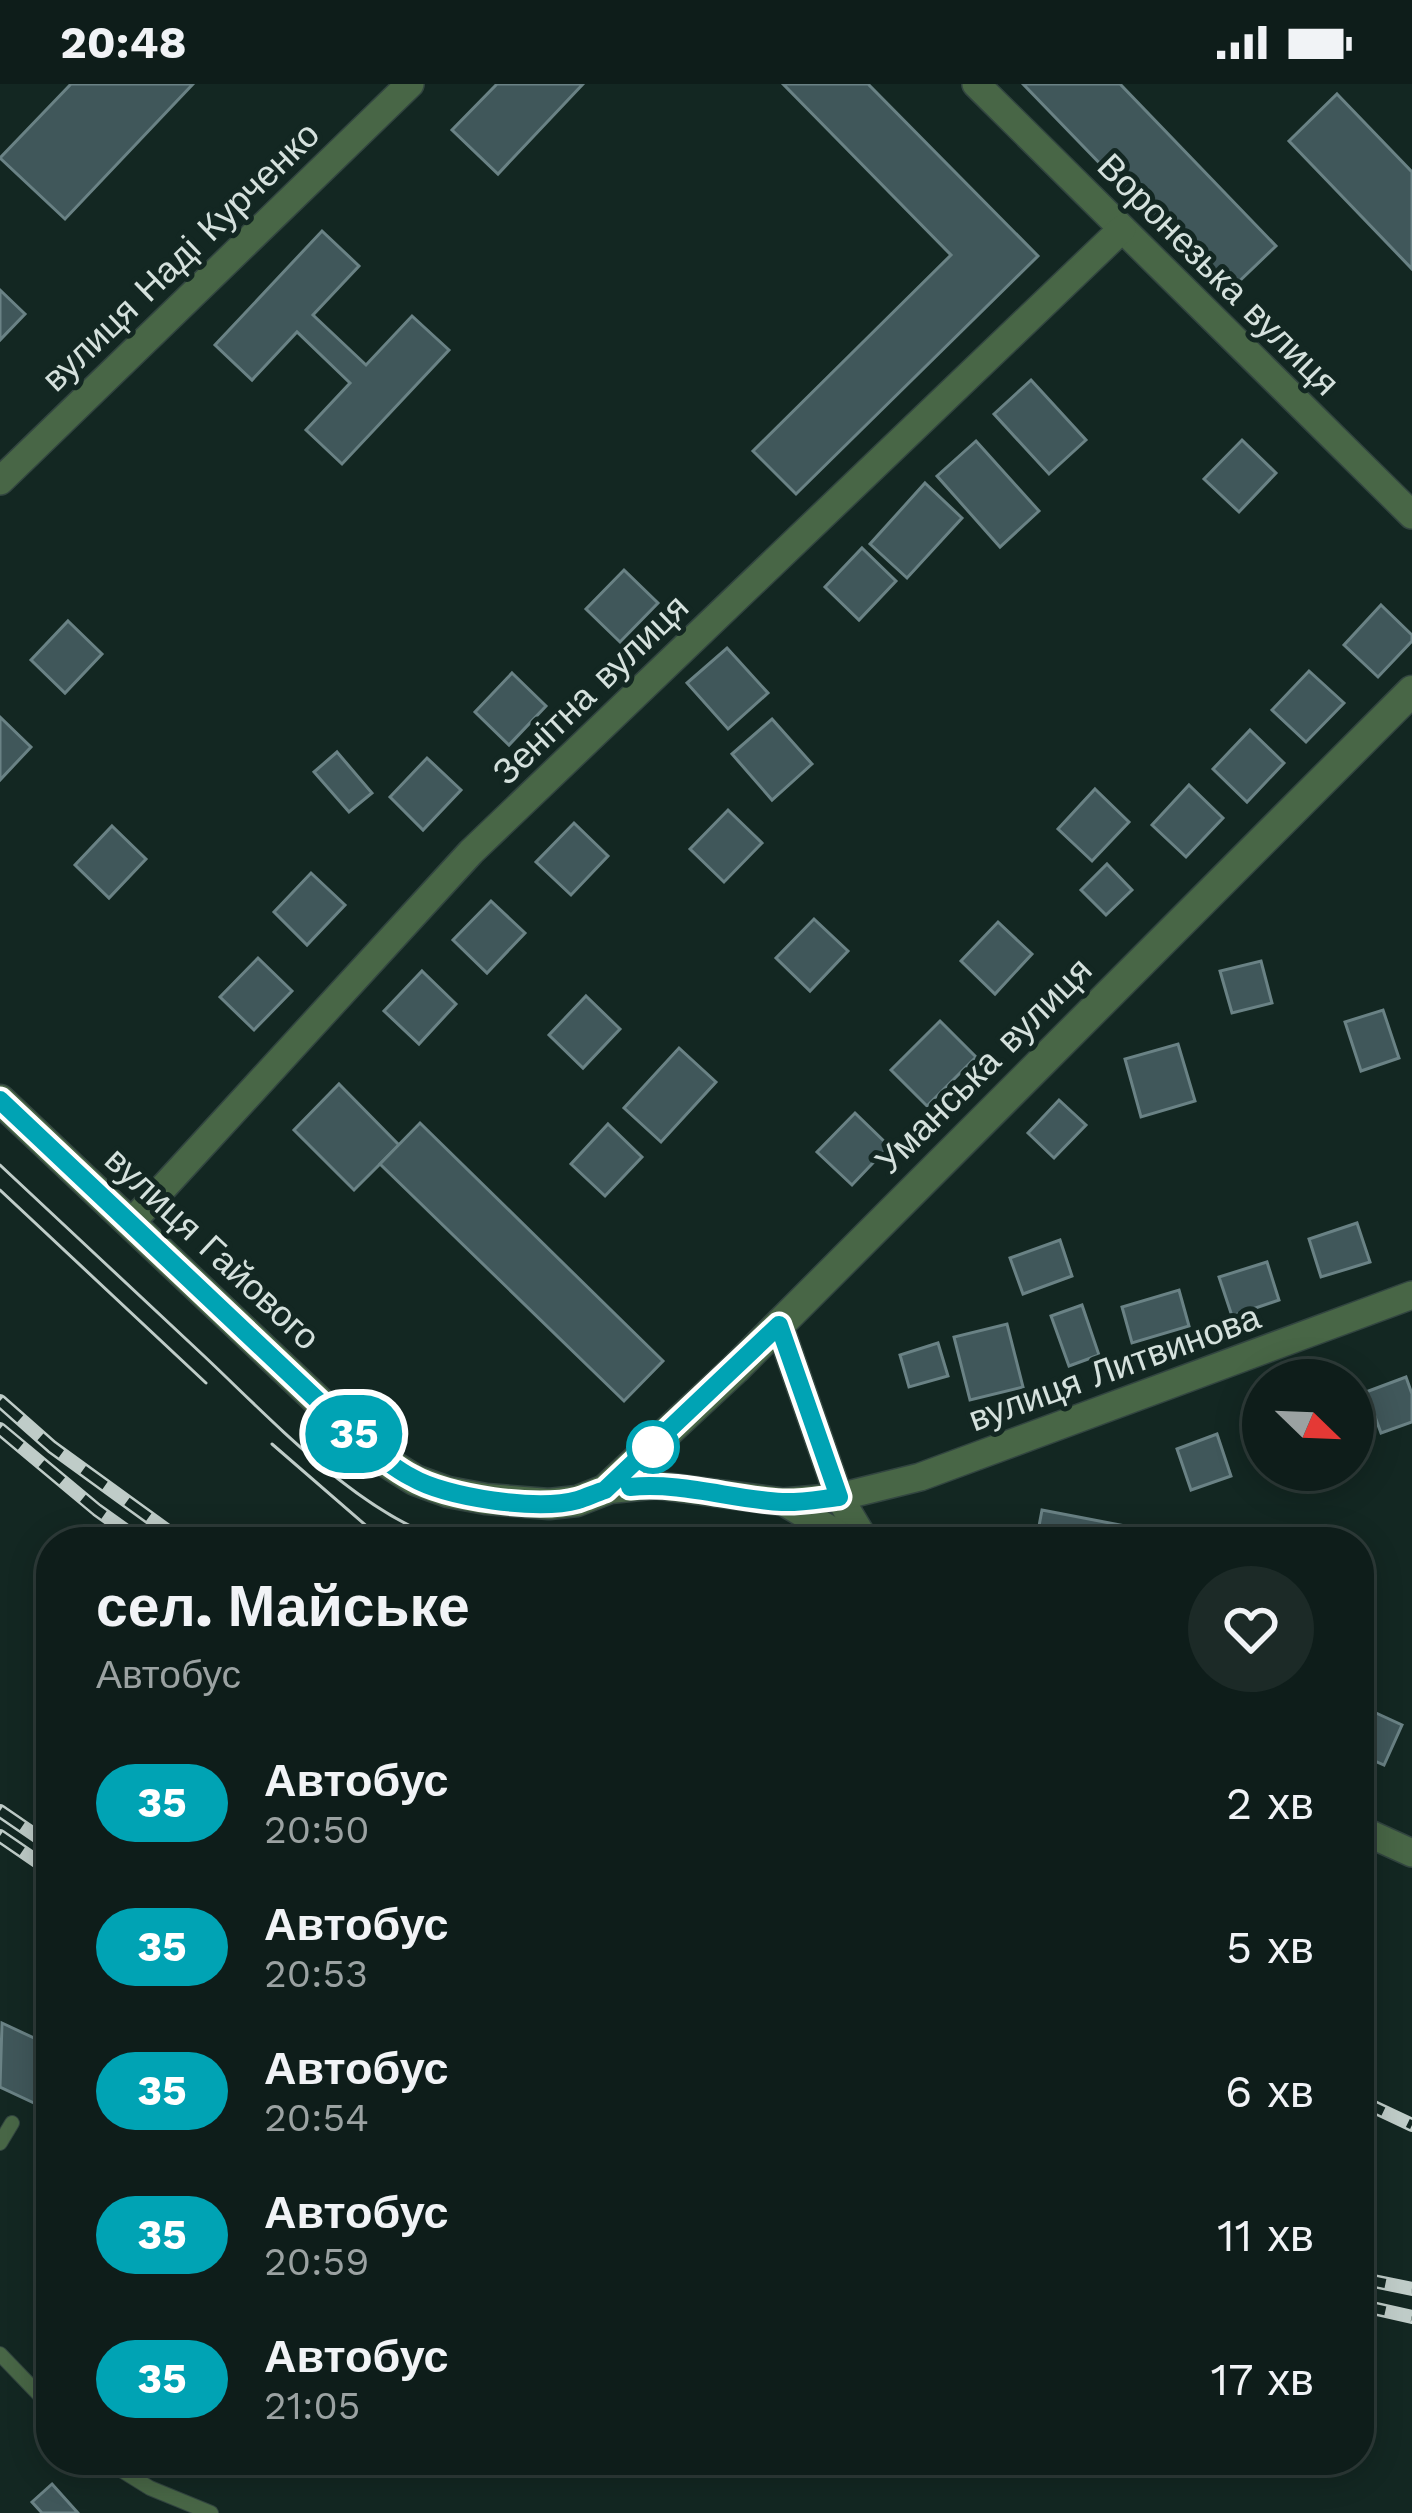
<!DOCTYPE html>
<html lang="uk">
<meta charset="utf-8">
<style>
body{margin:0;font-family:"Work Sans",sans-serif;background:#1c2a27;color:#f1f3f6;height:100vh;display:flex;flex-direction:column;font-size:45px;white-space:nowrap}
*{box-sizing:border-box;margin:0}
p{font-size:39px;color:#9ba2a2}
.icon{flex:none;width:66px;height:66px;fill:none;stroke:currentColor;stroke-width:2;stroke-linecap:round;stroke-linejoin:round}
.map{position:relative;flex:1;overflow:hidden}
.details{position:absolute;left:36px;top:1443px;width:1338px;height:948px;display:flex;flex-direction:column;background:#0e1d1a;border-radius:48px;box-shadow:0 6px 30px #0003,0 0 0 3px #2e3b39}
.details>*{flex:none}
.badge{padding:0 24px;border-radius:39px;font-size:42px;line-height:78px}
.needle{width:78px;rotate:113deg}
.tools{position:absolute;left:1242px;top:1275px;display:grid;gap:24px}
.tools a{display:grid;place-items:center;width:132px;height:132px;border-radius:50%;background:#0e1d1a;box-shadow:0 6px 30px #0003,0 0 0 3px #2e3b39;font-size:60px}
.map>.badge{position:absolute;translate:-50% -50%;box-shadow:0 0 0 6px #fff}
.round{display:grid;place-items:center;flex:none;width:126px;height:126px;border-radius:63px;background:#1c2a27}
.headline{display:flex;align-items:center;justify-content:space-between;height:204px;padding:0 60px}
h1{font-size:57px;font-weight:800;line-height:90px}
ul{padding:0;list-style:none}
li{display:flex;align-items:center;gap:36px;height:144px;padding:0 60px}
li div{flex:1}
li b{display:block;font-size:45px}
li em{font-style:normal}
li .badge{min-width:132px;font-weight:700;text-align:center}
.status{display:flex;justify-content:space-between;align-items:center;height:84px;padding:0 60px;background:#0e1d1a;direction:ltr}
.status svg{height:33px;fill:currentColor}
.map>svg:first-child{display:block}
.building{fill:#40575a;stroke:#6a8285;stroke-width:3}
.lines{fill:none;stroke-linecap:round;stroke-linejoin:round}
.service-casing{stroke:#324540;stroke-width:16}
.minor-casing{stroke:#324540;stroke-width:30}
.tertiary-casing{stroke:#324540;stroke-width:33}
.service{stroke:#486646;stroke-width:14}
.minor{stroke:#486646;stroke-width:27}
.tertiary{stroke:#486646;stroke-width:30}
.tram{stroke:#bfccc8;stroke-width:3}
.rail-casing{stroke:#bfccc8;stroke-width:14}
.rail{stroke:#132722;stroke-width:9;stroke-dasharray:27;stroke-linecap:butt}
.line-casing{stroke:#fff;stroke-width:27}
.line{stroke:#00a3b4;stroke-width:18}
.stop-dot{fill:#fff;stroke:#00a3b4;stroke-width:6}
.labels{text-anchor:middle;stroke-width:10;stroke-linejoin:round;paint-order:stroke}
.street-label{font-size:36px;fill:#d5e1dd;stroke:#132722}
</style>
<div class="status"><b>20:48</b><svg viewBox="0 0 49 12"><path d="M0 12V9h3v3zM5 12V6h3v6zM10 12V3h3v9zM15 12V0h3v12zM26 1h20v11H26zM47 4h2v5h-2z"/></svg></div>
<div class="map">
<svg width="1412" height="2429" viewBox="0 0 1412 2429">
<rect width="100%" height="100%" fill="#132722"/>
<!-- building -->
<g class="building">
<path d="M 71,0 L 193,0 L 65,135 L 0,74 Z"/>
<path d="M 497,0 L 583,0 L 498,90 L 452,46 Z"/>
<path d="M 783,0 L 868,0 L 1038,172 L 796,410 L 753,367 L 951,171 Z"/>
<path d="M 1023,0 L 1120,0 L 1276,162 L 1226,210 Z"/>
<path d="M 1337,10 L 1412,88 L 1412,185 L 1289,57 Z"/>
<path d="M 322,147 L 359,182 L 313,231 L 366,281 L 412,232 L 449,266 L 342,380 L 306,346 L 350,299 L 297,248 L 252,296 L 215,261 Z"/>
<path d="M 0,206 L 25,230 L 0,256 Z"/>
<path d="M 1031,296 L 1086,356 L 1049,390 L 994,330 Z"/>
<path d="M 1242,356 L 1276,389 L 1239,428 L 1204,395 Z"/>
<path d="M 976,357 L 1039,427 L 1000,463 L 937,392 Z"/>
<path d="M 925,399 L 962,434 L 907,494 L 870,460 Z"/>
<path d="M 862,464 L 896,497 L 859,536 L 825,503 Z"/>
<path d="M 624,486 L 658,519 L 620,558 L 586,525 Z"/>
<path d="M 1381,521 L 1412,551 L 1412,557 L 1378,593 L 1344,561 Z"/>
<path d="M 68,537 L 102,570 L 65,609 L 31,576 Z"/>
<path d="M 727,564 L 768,609 L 728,645 L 687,599 Z"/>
<path d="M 1309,587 L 1344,619 L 1306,658 L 1272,626 Z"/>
<path d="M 512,589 L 546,622 L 509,661 L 475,628 Z"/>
<path d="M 0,633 L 31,663 L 0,696 Z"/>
<path d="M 772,635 L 812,680 L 772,716 L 732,670 Z"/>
<path d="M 1250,646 L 1284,679 L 1247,718 L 1213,685 Z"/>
<path d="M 337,668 L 372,709 L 349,728 L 314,688 Z"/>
<path d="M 427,674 L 461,706 L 423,746 L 390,713 Z"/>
<path d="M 1189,701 L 1223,734 L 1186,773 L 1152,741 Z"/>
<path d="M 1095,705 L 1129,738 L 1092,777 L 1058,745 Z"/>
<path d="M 728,726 L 762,759 L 724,798 L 690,765 Z"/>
<path d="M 574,739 L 608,772 L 571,811 L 536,778 Z"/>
<path d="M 112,742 L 146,775 L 109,814 L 75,781 Z"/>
<path d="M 1107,780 L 1132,806 L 1106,831 L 1081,806 Z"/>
<path d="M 311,789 L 345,821 L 307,861 L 274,828 Z"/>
<path d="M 491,817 L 525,849 L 487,889 L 453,856 Z"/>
<path d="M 814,835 L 848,867 L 810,907 L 776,874 Z"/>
<path d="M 998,838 L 1032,870 L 995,910 L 961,877 Z"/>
<path d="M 258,874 L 292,907 L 254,946 L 220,913 Z"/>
<path d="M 1261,877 L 1272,919 L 1232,929 L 1220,887 Z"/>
<path d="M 422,887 L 456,920 L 419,960 L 384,927 Z"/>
<path d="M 586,912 L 620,945 L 583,984 L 549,951 Z"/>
<path d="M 1383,926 L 1399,974 L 1361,987 L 1345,938 Z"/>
<path d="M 940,937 L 976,973 L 927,1022 L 891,986 Z"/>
<path d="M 1178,960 L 1195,1017 L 1141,1033 L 1125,975 Z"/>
<path d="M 679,964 L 716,998 L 661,1058 L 624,1024 Z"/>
<path d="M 339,1000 L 399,1061 L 354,1106 L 294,1046 Z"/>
<path d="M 1059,1016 L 1086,1041 L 1054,1074 L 1028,1049 Z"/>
<path d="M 855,1029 L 889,1062 L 852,1101 L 817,1068 Z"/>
<path d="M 420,1039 L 663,1277 L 624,1317 L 380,1080 Z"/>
<path d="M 608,1040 L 642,1073 L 605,1112 L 571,1080 Z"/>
<path d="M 1357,1139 L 1370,1178 L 1321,1193 L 1309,1155 Z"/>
<path d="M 1060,1156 L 1072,1192 L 1023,1210 L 1010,1174 Z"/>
<path d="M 1267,1178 L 1279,1216 L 1232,1232 L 1219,1193 Z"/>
<path d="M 1179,1206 L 1189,1242 L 1132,1259 L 1122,1223 Z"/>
<path d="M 1082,1221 L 1099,1271 L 1069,1282 L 1051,1232 Z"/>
<path d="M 1007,1240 L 1023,1303 L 970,1316 L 954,1253 Z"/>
<path d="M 938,1259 L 948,1292 L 909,1303 L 900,1271 Z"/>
<path d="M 1406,1293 L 1412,1310 L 1412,1338 L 1381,1349 L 1366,1308 Z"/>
<path d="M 1217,1350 L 1231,1392 L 1191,1406 L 1177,1365 Z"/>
<path d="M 1042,1426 L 1141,1445 L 1138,1458 L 1036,1458 Z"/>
<path d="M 1363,1623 L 1402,1641 L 1384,1681 L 1359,1670 L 1359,1632 Z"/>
<path d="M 2,1939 L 51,1962 L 51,2027 L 0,2003 Z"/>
<path d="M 52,2400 L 78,2429 L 42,2429 L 32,2418 Z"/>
</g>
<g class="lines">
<defs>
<g id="service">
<path d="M 0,2059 L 12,2039"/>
<path d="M 0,2270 L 51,2323"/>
<path d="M 105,2376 L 150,2404 L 211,2429"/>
</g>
<g id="minor">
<path d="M 976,0 L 1412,431"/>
<path d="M 0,397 L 410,0"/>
<path d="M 130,1140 L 471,768 L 1122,145"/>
<path d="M 779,1241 L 839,1413 L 866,1458"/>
<path d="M 605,1406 L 655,1401 L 784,1418 L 851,1458"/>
<path d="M 784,1418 L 839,1413 L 920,1393 L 1412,1211"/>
<path d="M 1359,1745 L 1412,1769"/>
</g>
<path id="tertiary" d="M 0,1016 L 350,1347 L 388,1379 L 415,1396 L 448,1408 L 486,1415 L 549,1420 L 577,1417 L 605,1406 L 735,1285 L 1412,607"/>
</defs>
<!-- service casing -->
<use href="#service" class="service-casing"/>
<!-- minor casing -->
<use href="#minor" class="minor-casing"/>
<!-- tertiary casing -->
<use href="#tertiary" class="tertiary-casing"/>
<!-- service -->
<use href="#service" class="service"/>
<!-- minor -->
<use href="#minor" class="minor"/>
<!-- tertiary -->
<use href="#tertiary" class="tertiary"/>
<!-- tram -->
<g class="tram">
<path d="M 0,1081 C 68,1144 135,1208 203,1271 C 270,1334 363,1435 452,1458"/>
<path d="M 0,1106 L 206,1299"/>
<path d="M 272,1360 L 385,1458"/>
</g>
<defs>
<g id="rail">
<path d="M 0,1317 L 52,1363 L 183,1458"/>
<path d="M 0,1345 L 97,1426 L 142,1458"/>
<path d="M 0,1727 L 51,1762"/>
<path d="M 0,1752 L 51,1787"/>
<path d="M 1359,2016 L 1412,2041"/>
<path d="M 1359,2194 L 1412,2205"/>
<path d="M 1359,2221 L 1412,2233"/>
</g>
</defs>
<!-- rail casing -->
<use href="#rail" class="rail-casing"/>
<!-- rail -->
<use href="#rail" class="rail"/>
</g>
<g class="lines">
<defs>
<path id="line" d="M 0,1016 L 350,1347 C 370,1363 388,1381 411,1393 C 447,1414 538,1427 578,1416 C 587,1413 596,1409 605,1406 L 779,1241 L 839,1413 C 821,1415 800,1419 782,1418 C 731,1415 682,1398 630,1403"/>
</defs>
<!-- line casing -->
<use href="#line" class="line-casing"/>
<!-- line -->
<use href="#line" class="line"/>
</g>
<!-- markers -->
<circle class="stop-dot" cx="653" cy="1363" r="24"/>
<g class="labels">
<!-- street labels -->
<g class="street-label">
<text transform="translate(180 172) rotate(-44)" y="13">вулиця Наді Курченко</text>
<text transform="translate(1219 190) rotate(45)" y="13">Воронезька вулиця</text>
<text transform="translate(590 605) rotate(-44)" y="13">Зенітна вулиця</text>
<text transform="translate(983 981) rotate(-45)" y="13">Уманська вулиця</text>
<text transform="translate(213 1164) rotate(43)" y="13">вулиця Гайового</text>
<text transform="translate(1114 1283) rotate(-20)" y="13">вулиця Литвинова</text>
</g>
</g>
</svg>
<div class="tools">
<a><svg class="needle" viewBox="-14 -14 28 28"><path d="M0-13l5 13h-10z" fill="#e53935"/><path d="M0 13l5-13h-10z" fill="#9ba2a2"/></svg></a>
</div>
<b class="badge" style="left:354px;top:1350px;background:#00a3b4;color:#fff">35</b>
<section class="details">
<div class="headline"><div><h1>сел. Майське</h1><p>Автобус</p></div><a class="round"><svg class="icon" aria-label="heart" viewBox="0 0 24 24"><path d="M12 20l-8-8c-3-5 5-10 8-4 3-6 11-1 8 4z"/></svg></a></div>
<ul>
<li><span class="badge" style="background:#00a3b4;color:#fff">35</span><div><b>Автобус</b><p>20:50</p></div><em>2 хв</em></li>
<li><span class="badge" style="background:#00a3b4;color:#fff">35</span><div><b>Автобус</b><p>20:53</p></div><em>5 хв</em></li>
<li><span class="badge" style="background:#00a3b4;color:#fff">35</span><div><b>Автобус</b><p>20:54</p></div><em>6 хв</em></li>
<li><span class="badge" style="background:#00a3b4;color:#fff">35</span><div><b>Автобус</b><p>20:59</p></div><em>11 хв</em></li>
<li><span class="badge" style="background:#00a3b4;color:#fff">35</span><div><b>Автобус</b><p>21:05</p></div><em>17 хв</em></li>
</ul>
</section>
</div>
